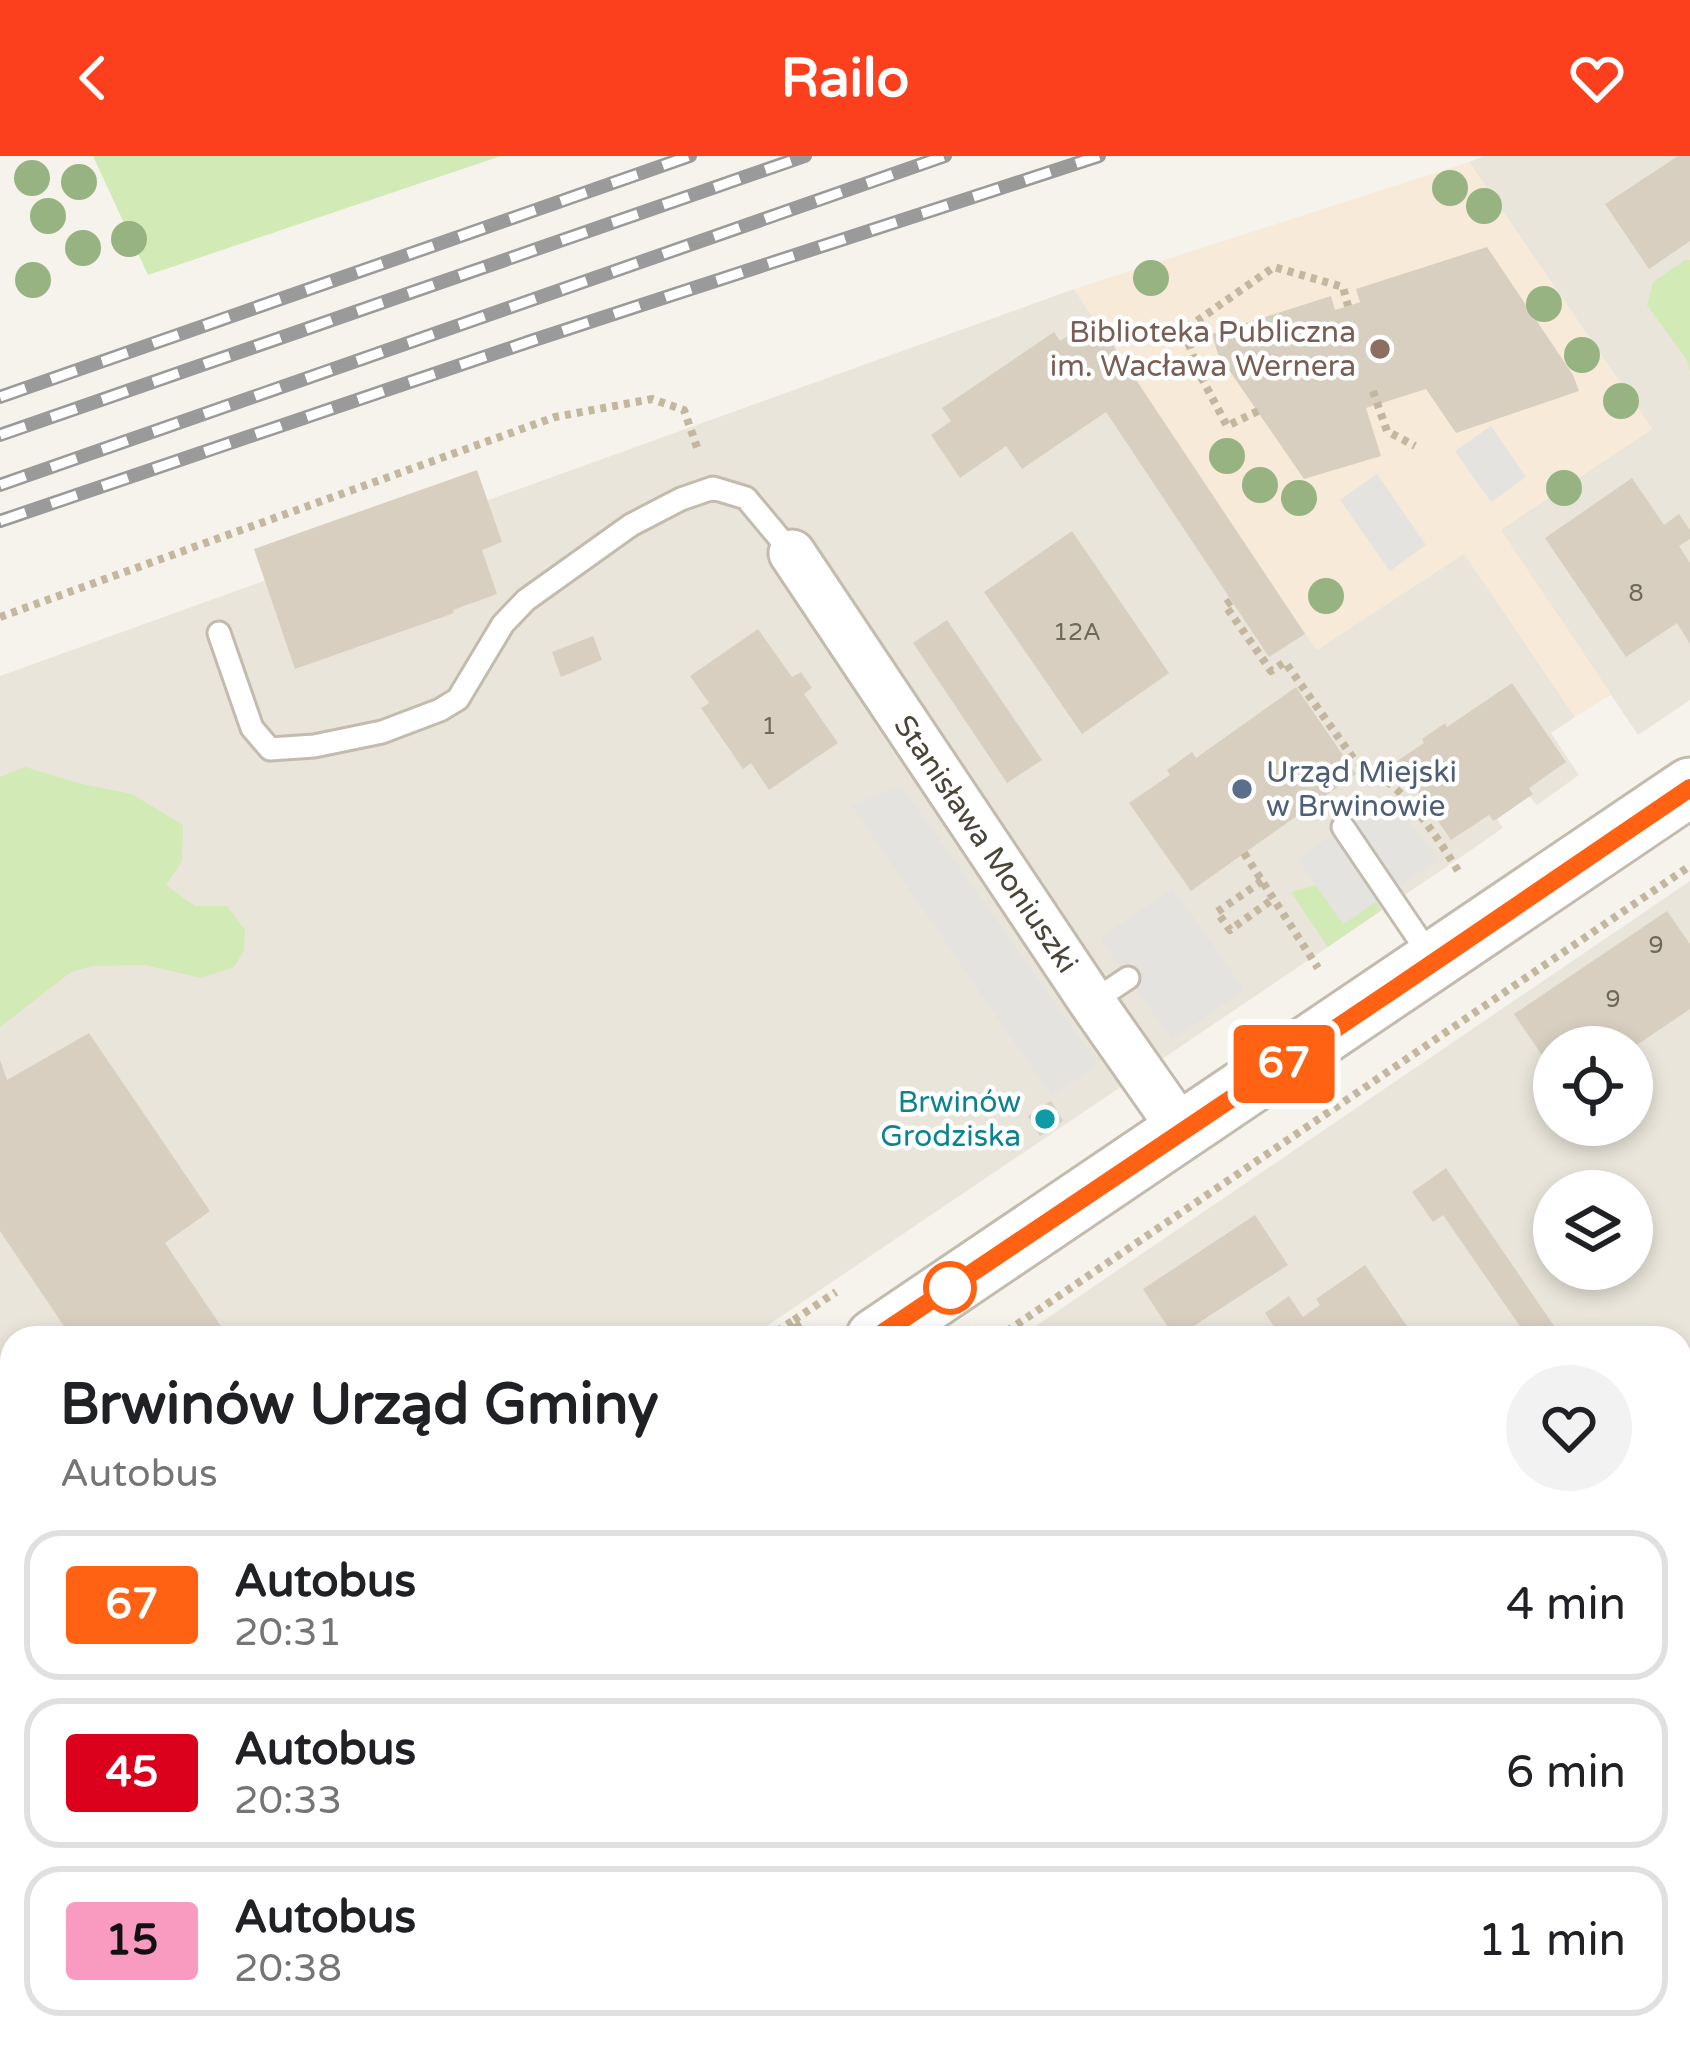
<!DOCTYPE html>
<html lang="pl">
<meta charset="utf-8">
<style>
body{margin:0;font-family:"Varela Round",sans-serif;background:#f2f2f2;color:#202124;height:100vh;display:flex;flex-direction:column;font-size:45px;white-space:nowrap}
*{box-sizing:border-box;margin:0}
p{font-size:39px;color:#757577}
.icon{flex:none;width:66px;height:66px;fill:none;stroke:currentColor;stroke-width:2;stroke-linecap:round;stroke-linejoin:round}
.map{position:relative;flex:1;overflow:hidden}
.side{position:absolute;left:0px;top:1170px;width:1692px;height:735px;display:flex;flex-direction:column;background:#fff;border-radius:36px 36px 0 0;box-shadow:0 6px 18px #0003}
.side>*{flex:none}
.badge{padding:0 24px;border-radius:9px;font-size:42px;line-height:78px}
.fabs{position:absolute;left:1533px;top:870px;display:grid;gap:24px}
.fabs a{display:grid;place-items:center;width:120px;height:120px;border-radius:50%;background:#fff;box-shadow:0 6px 18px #0003;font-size:60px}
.map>.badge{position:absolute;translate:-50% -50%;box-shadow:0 0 0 6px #fff}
.round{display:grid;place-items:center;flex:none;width:126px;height:126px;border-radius:63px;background:#f2f2f2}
.overview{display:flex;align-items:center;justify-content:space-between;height:204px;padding:0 60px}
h1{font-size:57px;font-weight:700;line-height:90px}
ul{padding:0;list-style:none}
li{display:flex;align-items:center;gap:36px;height:150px;margin:0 24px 18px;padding:0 36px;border:6px solid #e0e0e0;border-radius:36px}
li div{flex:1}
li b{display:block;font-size:45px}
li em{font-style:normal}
li .badge{min-width:132px;font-weight:700;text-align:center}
header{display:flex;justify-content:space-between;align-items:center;height:156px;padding:0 60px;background:#fc3f1d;color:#fff;font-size:54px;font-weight:700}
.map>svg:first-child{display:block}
.residential{fill:#eae5da;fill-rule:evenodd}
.commercial{fill:#f7ead8}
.green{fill:#d2eab5}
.parking{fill:#e5e3e0}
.building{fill:#d8cfc1}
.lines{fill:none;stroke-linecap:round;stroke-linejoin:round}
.service-casing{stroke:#c2bbae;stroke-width:27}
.minor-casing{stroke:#c2bbae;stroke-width:51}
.tertiary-casing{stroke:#c2bbae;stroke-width:63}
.path{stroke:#c4b79f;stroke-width:8;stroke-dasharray:6 6;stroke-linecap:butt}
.service{stroke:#fff;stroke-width:21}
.minor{stroke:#fff;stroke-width:45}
.tertiary{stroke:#fff;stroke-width:57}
.rail-casing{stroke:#9a9a9a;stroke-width:14}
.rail{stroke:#fff;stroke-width:9;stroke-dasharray:27;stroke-linecap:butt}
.tree{fill:#97b381}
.line-casing{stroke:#fff;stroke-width:27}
.line{stroke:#ff6213;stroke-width:18}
.education-dot{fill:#8d6e63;stroke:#fff;stroke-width:4.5}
.service-dot{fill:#5c6f8a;stroke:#fff;stroke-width:4.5}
.culture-dot{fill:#0f9aa8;stroke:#fff;stroke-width:4.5}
.stop-dot{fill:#fff;stroke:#ff6213;stroke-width:6}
.labels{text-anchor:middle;stroke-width:9;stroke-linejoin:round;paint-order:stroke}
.number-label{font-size:24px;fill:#6e675b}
.education-label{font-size:30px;fill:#785e54;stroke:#fff;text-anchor:end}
.service-label{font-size:30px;fill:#4e5e75;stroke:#fff;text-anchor:start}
.street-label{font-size:30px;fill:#4b4439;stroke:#fff}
.culture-label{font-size:30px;fill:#0d838f;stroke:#fff;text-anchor:end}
</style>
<header><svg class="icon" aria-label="back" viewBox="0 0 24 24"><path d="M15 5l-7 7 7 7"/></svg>Railo<svg class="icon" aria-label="heart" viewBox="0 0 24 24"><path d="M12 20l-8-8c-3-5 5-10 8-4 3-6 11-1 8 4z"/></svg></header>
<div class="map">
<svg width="1690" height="1903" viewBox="0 0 1690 1903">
<rect width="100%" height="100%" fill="#f6f3ec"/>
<!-- residential -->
<g class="residential">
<path d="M 1484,0 L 1690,0 L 1690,544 L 1638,579 L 1500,374 L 1557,336 L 1573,332 L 1570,327 L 1652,273 L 1469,6 Z"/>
<path d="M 1074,133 L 1317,494 L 1464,397 L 1575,561 L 1551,577 L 1579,619 L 1537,649 L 1529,640 L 1497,663 L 1503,672 L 1461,701 L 749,1182 L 12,1182 L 12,1679 L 0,1687 L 0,520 Z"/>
<path d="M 1690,725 L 1690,1888 L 1686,1903 L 618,1903 L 611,1893 L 1680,1893 L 1680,1182 L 1018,1182 ZM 1554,891 L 1632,891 L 1632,969 L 1554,969 ZM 1554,1035 L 1632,1035 L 1632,1113 L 1554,1113 Z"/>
<path d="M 12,1866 L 12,1893 L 524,1893 L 531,1903 L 0,1903 L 0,1874 Z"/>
</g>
<!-- commercial -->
<path class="commercial" d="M 1469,6 L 1652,273 L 1571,327 L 1574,333 L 1560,340 L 1556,336 L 1501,374 L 1611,538 L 1575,561 L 1464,398 L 1317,494 L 1074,133 Z"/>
<!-- green -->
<g class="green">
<path d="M 93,0 L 501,0 L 148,119 Z"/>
<path d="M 1685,104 L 1690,104 L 1690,216 L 1687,204 L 1647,149 L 1653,126 Z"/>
<path d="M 25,611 L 82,628 L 132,638 L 183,669 L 182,705 L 166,729 L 195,750 L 227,750 L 245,774 L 244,795 L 234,811 L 201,822 L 146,809 L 94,810 L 71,816 L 0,871 L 0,621 Z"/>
<path d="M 1316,729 L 1343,768 L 1376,746 L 1381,754 L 1328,791 L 1291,736 Z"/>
</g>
<!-- parking -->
<g class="parking">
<path d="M 1491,270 L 1526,321 L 1491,346 L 1455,295 Z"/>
<path d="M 1377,318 L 1426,389 L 1390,415 L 1340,344 Z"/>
<path d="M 901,629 L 1099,909 L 1051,940 L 851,649 Z"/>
<path d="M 1389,639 L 1438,704 L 1343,768 L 1298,703 Z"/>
<path d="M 1173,732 L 1244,834 L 1172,884 L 1100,782 Z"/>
</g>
<!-- building -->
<g class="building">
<path d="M 1678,0 L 1690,0 L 1690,85 L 1649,113 L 1605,48 Z"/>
<path d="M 1487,91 L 1573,219 L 1579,235 L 1456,277 L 1426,233 L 1366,252 L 1381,300 L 1304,323 L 1218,198 L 1212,178 L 1331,140 L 1335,154 L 1348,150 L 1360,146 L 1356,133 Z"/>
<path d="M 1095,162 L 1305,478 L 1269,501 L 1106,256 L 1022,313 L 1006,290 L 960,322 L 931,279 L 951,265 L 942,252 L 1054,176 L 1060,185 Z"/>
<path d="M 477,314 L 502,386 L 482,394 L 497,438 L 453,454 L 454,457 L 295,513 L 254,393 Z"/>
<path d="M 1632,322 L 1664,369 L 1679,358 L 1690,374 L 1690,383 L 1679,390 L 1690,407 L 1690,488 L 1677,467 L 1626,501 L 1545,382 Z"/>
<path d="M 1072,375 L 1169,517 L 1082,578 L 984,436 Z"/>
<path d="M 947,464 L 1042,604 L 1007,627 L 913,487 Z"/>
<path d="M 758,473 L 792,521 L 801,516 L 812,532 L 804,538 L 838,587 L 769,634 L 751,607 L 743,613 L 701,552 L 709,547 L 690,520 Z"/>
<path d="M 593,480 L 602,504 L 561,521 L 552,496 Z"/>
<path d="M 1512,527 L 1566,606 L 1529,632 L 1533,638 L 1497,663 L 1493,665 L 1489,659 L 1451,684 L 1397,605 L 1424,587 L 1422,583 L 1445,567 L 1447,571 Z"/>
<path d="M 1296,531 L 1356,618 L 1191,735 L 1129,647 L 1170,619 L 1167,614 L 1192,596 L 1196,602 Z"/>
<path d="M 1667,755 L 1690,788 L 1690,853 L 1634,891 L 1554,891 L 1554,917 L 1514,858 Z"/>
<path d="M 89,877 L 210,1055 L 165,1087 L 229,1182 L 72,1182 L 0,1075 L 0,904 L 7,924 Z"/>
<path d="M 1051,945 L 1063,965 L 1040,980 L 1028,960 Z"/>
<path d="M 1446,1012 L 1548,1161 L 1558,1176 L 1548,1182 L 1528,1182 L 1443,1059 L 1433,1066 L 1412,1036 Z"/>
<path d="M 1255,1059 L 1288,1109 L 1175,1182 L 1143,1133 Z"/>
<path d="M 1365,1109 L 1415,1182 L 1272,1182 L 1279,1178 L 1265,1157 L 1289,1140 L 1303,1161 L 1320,1149 L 1316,1143 Z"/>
<path d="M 1680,1347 L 1690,1349 L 1690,1502 L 1680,1499 Z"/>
<path d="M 129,1893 L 244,1893 L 250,1903 L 114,1903 Z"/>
<path d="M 296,1893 L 386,1893 L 372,1903 L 281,1903 Z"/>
</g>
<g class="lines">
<defs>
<g id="service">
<path d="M 219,477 L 252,572 L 270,593 L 314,590 L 382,576 L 440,554 L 458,543 L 503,468 L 526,444 L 631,369 L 681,343 L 713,332 L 746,342 L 792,397"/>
<path d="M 1343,671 L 1431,801"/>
<path d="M 1092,846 L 1128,822"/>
</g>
<g id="minor">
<path d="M 792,397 L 1092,846 L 1183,976"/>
<path d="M 568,1893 L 575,1903"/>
</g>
<g id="tertiary">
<path d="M 875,1182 L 1690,631"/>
<path d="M 0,1776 L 12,1768"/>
</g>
</defs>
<!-- service casing -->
<use href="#service" class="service-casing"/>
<!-- minor casing -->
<use href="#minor" class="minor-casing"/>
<!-- tertiary casing -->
<use href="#tertiary" class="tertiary-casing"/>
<!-- path -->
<g class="path">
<path d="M 1373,235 L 1387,275 L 1415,290"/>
<path d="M 1258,255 L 1227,270 L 1198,215 L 1184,174 L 1274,111 L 1343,131 L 1348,150"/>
<path d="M 1231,445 L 1225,449 L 1271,515 L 1285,506 L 1356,606 C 1401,625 1435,677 1460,718"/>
<path d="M 0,461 L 555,261 L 652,243 L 684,254 L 699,297"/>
<path d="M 1244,697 L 1318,812"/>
<path d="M 1262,725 L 1217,756 L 1230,774 L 1273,743"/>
<path d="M 794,1164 L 836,1136"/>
<path d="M 767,1182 L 794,1164 L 805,1182"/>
<path d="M 997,1182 L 1690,710"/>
<path d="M 0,1701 L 12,1693"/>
<path d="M 0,1859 L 12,1851"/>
</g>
<!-- service -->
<use href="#service" class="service"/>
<!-- minor -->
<use href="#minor" class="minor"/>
<!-- tertiary -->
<use href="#tertiary" class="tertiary"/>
<defs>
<g id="rail">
<path d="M 0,241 L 690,0"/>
<path d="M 0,279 L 805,0"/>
<path d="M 0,329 L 945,0"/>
<path d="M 0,365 L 531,185 L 1099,0"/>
</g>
</defs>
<!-- rail casing -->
<use href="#rail" class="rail-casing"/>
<!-- rail -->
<use href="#rail" class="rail"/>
</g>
<!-- trees -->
<g class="tree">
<circle cx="32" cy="22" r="18"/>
<circle cx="79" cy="26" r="18"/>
<circle cx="1450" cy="32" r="18"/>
<circle cx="1484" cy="50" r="18"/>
<circle cx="48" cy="60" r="18"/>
<circle cx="129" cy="83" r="18"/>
<circle cx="83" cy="92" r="18"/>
<circle cx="1151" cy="122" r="18"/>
<circle cx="33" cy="124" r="18"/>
<circle cx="1544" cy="148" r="18"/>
<circle cx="1582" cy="199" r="18"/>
<circle cx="1621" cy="245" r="18"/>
<circle cx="1227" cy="300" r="18"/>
<circle cx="1260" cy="329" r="18"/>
<circle cx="1564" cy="332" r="18"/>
<circle cx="1299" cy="342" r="18"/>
<circle cx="1326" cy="440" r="18"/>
</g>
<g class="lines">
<defs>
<path id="line" d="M 875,1182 L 1396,832 L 1690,632"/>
</defs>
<!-- line casing -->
<use href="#line" class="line-casing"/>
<!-- line -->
<use href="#line" class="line"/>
</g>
<!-- markers -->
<circle class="education-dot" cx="1380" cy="193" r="12"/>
<circle class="service-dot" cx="1242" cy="633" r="12"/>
<circle class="culture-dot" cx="1045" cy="963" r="12"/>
<circle class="stop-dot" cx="950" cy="1132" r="24"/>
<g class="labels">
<!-- number labels -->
<g class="number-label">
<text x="1636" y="445">8</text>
<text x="1077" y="484">12A</text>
<text x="769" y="578">1</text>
<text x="1656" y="797">9</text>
<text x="1613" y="851">9</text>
</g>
<!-- education labels -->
<g class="education-label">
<text x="1356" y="186">Biblioteka Publiczna<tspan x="1356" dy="34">im. Wacława Wernera</tspan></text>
</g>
<!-- service labels -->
<g class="service-label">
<text x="1266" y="626">Urząd Miejski<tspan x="1266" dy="34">w Brwinowie</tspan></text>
</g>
<!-- street labels -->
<g class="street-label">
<text transform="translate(986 688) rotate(56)" y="10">Stanisława Moniuszki</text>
</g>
<!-- culture labels -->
<g class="culture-label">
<text x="1021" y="956">Brwinów<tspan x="1021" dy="34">Grodziska</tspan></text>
</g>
</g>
</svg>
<div class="fabs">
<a><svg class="icon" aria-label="locate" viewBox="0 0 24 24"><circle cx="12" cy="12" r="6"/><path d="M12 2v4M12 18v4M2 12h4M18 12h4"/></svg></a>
<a><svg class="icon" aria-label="layers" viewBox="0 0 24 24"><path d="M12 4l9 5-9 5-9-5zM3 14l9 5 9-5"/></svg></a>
</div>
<b class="badge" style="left:1284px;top:908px;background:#ff6213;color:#fff">67</b>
<section class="side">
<div class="overview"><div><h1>Brwinów Urząd Gminy</h1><p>Autobus</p></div><a class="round"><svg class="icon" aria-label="heart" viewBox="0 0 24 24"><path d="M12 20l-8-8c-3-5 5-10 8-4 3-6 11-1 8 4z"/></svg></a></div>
<ul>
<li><span class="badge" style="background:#ff6213;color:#fff">67</span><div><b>Autobus</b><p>20:31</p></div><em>4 min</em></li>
<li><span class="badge" style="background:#db011c;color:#fff">45</span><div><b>Autobus</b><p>20:33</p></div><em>6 min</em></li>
<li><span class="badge" style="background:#f99bc0;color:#111">15</span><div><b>Autobus</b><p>20:38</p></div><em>11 min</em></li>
</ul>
</section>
</div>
